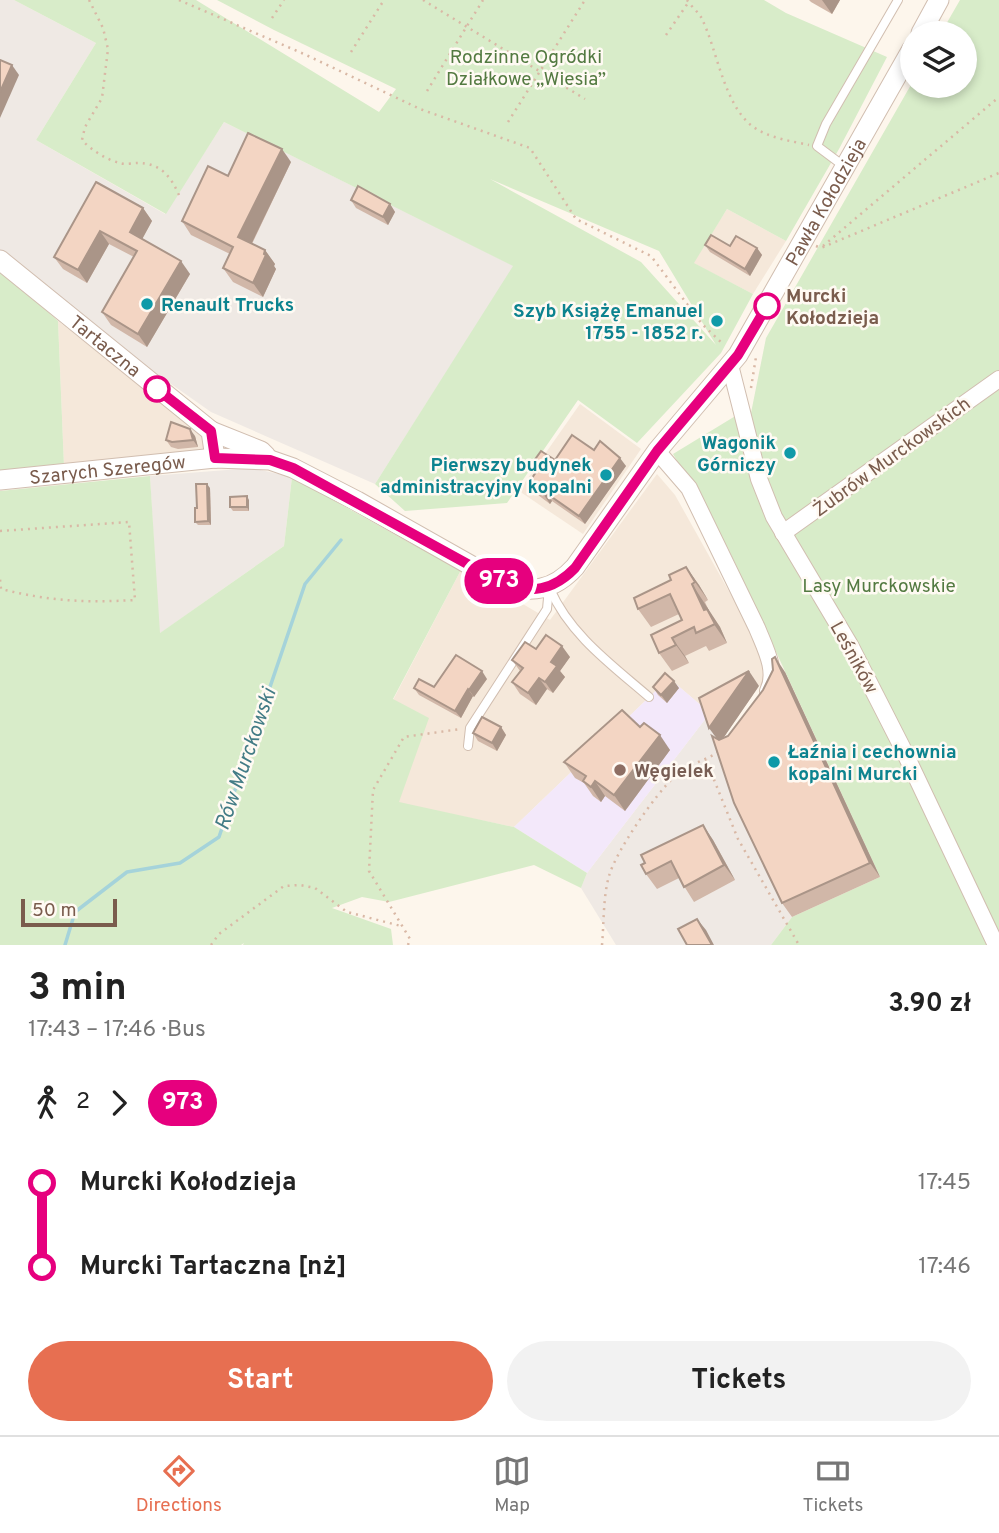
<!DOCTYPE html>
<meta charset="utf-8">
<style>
body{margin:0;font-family:Overpass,sans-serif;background:#f2f2f2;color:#222;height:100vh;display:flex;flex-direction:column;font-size:26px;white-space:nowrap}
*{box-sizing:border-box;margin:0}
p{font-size:23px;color:#767676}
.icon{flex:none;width:38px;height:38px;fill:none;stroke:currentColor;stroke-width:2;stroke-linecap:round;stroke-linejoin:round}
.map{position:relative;height:945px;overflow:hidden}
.details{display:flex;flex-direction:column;background:#fff;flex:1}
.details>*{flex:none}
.badge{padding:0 14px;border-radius:23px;font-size:24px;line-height:46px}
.tools{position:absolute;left:900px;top:21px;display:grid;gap:14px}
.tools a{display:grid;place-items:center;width:77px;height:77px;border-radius:50%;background:#fff;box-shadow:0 4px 10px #0003;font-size:35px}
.scale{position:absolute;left:21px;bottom:18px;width:96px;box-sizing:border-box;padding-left:7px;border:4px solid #7a5c4d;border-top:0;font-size:19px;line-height:24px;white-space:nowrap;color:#7a5c4d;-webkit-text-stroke:5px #fffaf3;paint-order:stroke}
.map>.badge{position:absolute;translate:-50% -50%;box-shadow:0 0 0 4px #fff}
.legs{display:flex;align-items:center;gap:10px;height:77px;padding:0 28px;font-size:23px}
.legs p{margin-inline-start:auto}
.summary{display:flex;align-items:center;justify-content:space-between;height:119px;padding:0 28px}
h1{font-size:38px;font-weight:700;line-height:52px}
.action{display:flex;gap:14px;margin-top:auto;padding:14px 28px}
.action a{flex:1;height:80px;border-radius:42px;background:#e76f51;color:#fff;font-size:28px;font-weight:700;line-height:80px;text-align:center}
.action a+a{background:#f2f2f2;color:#222}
ul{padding:0 28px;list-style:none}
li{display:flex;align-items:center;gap:24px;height:84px;font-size:26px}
li i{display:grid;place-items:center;width:10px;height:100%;margin:0 9px;background:currentColor}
li i::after{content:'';width:18px;height:18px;margin:-9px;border:5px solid;border-radius:50%;background:#fff}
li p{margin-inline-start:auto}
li:first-child i{background:linear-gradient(#0000 50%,currentColor 0)}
li:last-child i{background:linear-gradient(currentColor 50%,#0000 0)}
.dock{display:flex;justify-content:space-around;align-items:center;height:98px;border-top:2px solid #e0e0e0;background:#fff;font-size:19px;color:#767676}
.dock a{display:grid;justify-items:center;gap:4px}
.dock .on{color:#e76f51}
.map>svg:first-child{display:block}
.residential{fill:#f5e8da}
.industrial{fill:#efe9e4}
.education{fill:#f3e8fa}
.green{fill:#d8ecc9;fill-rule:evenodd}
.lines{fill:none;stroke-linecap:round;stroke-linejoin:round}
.stream{stroke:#a5d3da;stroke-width:3.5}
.service-casing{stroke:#d1beb0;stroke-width:10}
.minor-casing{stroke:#d1beb0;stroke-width:18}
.tertiary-casing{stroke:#d1beb0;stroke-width:21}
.path{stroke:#d9b8a5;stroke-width:2.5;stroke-dasharray:2 5;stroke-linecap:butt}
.service{stroke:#fff;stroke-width:8}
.minor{stroke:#fff;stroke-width:16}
.tertiary{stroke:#fff;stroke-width:19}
.wall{fill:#d1b7a8}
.shaded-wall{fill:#aa9588}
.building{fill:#f3d5c3;stroke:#aa9588;stroke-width:2}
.line-1-casing{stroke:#fff;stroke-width:16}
.line-1{stroke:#e6007e;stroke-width:10}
.culture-dot{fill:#0f9aa8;stroke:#fffaf3;stroke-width:2.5}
.stop-1-dot{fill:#fff;stroke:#e6007e;stroke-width:3.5}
.education-dot{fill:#8d6e63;stroke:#fffaf3;stroke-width:2.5}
.labels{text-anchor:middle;stroke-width:5;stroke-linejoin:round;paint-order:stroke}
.park-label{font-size:19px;fill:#537a41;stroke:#fffaf3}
.street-label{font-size:19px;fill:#7a5c4d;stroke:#fffaf3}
.stop-label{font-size:19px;font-weight:bold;fill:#7a5c4d;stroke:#fffaf3;text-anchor:start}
.culture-label{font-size:19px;font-weight:bold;fill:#0d838f;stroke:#fffaf3;text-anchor:end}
.education-label{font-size:19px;font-weight:bold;fill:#785e54;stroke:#fffaf3;text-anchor:start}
.water-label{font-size:21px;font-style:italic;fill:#437c86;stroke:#fffaf3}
</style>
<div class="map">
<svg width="999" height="945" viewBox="0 0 999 945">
<rect width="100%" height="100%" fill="#fdf6ec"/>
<!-- residential -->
<g class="residential">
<path d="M 727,209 L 786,241 L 753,294 L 693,263 Z"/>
<path d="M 58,321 L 204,435 L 208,451 L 64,466 Z"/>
<path d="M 580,404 L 641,449 L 583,534 L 519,491 Z"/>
<path d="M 657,474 L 675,495 L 750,629 L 768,681 L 710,713 L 669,678 L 514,827 L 398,803 L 428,718 L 393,700 L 462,568 L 550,620 Z"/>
</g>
<!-- industrial -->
<g class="industrial">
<path d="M 0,0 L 14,0 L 96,43 L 36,140 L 165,214 L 224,122 L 514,266 L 375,484 L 211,412 L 97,332 L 0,251 Z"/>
<path d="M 252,468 L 292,477 L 284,546 L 159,634 L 150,476 Z"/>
<path d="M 710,713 L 744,817 L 792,917 L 771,945 L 616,945 L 581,888 L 587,873 Z"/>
</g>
<!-- education -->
<path class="education" d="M 669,678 L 710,713 L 587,873 L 514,827 Z"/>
<!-- green -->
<g class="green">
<path d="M 14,0 L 196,0 L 379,112 L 396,89 L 274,30 L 217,0 L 764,0 L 786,13 L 887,57 L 839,149 L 786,241 L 727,209 L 694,263 L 753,294 L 721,353 L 637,443 L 578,400 L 507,503 L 405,511 L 375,484 L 513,266 L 224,122 L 166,214 L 36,140 L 96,43 ZM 490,179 L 659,251 L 716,345 L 641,262 Z"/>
<path d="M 960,0 L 999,0 L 999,945 L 771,945 L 792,917 L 880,877 L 728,548 L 673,454 L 737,415 L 759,451 L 751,413 L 766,338 L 912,83 L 912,86 L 964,86 L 964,33 L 941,33 Z"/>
<path d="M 0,269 L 58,321 L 64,466 L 0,472 Z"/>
<path d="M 150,476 L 160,633 L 284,546 L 292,477 L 410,543 L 462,568 L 393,699 L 429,718 L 399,802 L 514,827 L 587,873 L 581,888 L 534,865 L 389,902 L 362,897 L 332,908 L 391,929 L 393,945 L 243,945 L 244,943 L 241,945 L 0,945 L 0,491 Z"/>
</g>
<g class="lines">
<!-- stream -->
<path class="stream" d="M 65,945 L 75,912 L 127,872 L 180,863 L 219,837 L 305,584 L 341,540"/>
<defs>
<g id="service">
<path d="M 845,167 L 817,146 L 826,124 L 898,0"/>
<path d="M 550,589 C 570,635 612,665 649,697"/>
<path d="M 468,746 L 470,728 L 547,609 L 549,587"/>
</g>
<g id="minor">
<path d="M 730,365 L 759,479 L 774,517 L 850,645 L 902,747 L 996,945"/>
<path d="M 657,451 L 689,488 L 757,628 C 765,648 778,671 768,691"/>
<path d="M 783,533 L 999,379"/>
</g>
<g id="tertiary">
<path d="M 921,33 L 939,0"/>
<path id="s1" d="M 0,260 L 211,431 L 215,458"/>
<path d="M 211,431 L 261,451 L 266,456"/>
<path id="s2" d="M 0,480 L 215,458 L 270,460 L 293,468 L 357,501 L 502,583 C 531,595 554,590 575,567 L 657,451 L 738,355 L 912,49"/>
</g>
</defs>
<!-- service casing -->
<use href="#service" class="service-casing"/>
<!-- minor casing -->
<use href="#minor" class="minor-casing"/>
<!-- tertiary casing -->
<use href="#tertiary" class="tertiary-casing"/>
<!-- path -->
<g class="path">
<path d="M 89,0 L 103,28 L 108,49 L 102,98 L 85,127 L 82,140 C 91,150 107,160 120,163 C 125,165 132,163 137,163 C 160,163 170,175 179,195"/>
<path d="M 179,0 L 304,54 L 420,109 L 530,148 L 576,219 L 651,256 L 702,324 L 724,345"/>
<path d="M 423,0 L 585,99"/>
<path d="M 687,0 C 691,6 697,11 701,17 C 717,48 723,103 752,126 C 768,138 791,141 809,145"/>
<path d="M 272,18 L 284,0"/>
<path d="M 666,35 L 688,3"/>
<path d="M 351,52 L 384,0"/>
<path d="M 427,91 L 483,0"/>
<path d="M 508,122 L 585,0"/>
<path d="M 816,246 L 821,248 L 999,173"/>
<path d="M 823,246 L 999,97"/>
<path d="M 751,388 L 756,357"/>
<path d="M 0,531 L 129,522 L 135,600 C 86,603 49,601 1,589 L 0,579"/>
<path d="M 706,760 L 738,839 L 799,945"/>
<path d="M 211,945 L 219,934 L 284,886 L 300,885 L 315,888 L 347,912 L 401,926"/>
<path d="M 408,945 L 410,939 L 369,871 L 373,790 L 404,737 L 460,729"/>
<path d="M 602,945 C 604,923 603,897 609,876 C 616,851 655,795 674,777 C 687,764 705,761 720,751"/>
</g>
<!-- service -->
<use href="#service" class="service"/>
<!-- minor -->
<use href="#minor" class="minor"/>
<!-- tertiary -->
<use href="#tertiary" class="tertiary"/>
</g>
<!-- wall -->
<g class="wall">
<path d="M 809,0 L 840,0 L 832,14 L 811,2 Z"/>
<path d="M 291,162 L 252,244 L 265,250 L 275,264 L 274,266 L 276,269 L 263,297 L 233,282 L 223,268 L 230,254 L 191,235 L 182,221 L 228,176 Z"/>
<path d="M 351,200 L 390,204 L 395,212 L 388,225 L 356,208 Z"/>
<path d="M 143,208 L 152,221 L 142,239 L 190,274 L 147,347 L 111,325 L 102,312 L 134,257 L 109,244 L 87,283 L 63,269 L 54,257 Z"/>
<path d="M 705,245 L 757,248 L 762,255 L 750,276 L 710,252 Z"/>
<path d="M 195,436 L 198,447 L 178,449 L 171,447 L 166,440 Z"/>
<path d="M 594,450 L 626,466 L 585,524 L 552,501 L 550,504 L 534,492 L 528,484 L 536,472 L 531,465 L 555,460 Z"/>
<path d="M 210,488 L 211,525 L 198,525 L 195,522 L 197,508 Z"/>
<path d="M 249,500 L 249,511 L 233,511 L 230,507 Z"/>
<path d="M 686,567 L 699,585 L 708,600 L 705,602 L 709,611 L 720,627 L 727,643 L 709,651 L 706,646 L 685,656 L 689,663 L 672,671 L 659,653 L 682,620 L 679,614 L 651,627 L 638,609 Z"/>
<path d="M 536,649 L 570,657 L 560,671 L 565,677 L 553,693 L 547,689 L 536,705 L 520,694 L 512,682 L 520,671 L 512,660 Z"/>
<path d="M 785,672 L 880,877 L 792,917 L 782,903 L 716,738 L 759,686 L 723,738 L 728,736 Z"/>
<path d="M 487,679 L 474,697 L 473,696 L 461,718 L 419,695 L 414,688 L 434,687 Z"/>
<path d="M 653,687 L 679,688 L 667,703 L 658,695 Z"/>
<path d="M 501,727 L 506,735 L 497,751 L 478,741 L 473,733 Z"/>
<path d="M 640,727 L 670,750 L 625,811 L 605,796 L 601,802 L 593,796 L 584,783 L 575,778 L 564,762 Z"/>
<path d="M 703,825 L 713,840 L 735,880 L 694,902 L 679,878 L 657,889 L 646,874 Z"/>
</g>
<!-- shaded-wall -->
<g class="shaded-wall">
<path d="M 822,0 L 840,0 L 832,14 Z"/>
<path d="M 12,65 L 19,75 L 0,118 L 0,92 Z"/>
<path d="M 282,149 L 291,162 L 248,251 L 238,237 Z"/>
<path d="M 390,204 L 395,212 L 388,225 L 383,217 Z"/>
<path d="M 143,208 L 152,221 L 139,245 L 130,232 Z"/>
<path d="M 100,231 L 109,244 L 87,283 L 78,270 Z"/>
<path d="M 757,248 L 762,255 L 750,276 L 745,269 Z"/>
<path d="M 265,250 L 275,264 L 274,266 L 276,269 L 263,297 L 253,283 Z"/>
<path d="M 181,261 L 190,274 L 147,347 L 138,334 Z"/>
<path d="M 190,429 L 195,436 L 198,447 L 193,440 Z"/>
<path d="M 620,458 L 626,466 L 585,524 L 579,516 Z"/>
<path d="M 207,484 L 210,488 L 211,525 L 208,521 Z"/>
<path d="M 546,493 L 552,501 L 550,504 L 544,495 Z"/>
<path d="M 247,496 L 249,500 L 249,511 L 247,507 Z"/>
<path d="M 686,567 L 699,585 L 708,600 L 695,582 Z"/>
<path d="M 692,584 L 720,627 L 727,643 L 704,610 Z"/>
<path d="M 672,638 L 685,656 L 689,663 L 676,645 Z"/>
<path d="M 562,646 L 570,657 L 560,671 L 565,677 L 553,693 L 545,682 L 551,662 Z"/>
<path d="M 775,657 L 785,672 L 880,877 L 870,863 Z"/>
<path d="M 482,671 L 487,679 L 474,697 L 469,690 Z"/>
<path d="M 749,671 L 759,686 L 720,743 L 709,728 Z"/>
<path d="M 539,678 L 547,689 L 536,705 L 528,693 Z"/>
<path d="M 674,681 L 679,688 L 667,703 L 661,695 Z"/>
<path d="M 468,689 L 473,696 L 461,718 L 455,711 Z"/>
<path d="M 501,727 L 506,735 L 497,751 L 492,743 Z"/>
<path d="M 660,735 L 670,750 L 625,811 L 614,795 Z"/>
<path d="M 595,781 L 605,796 L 601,802 L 591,787 Z"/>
<path d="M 703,825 L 713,840 L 735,880 L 724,865 Z"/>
<path d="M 697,919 L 706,930 L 714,945 L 712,945 Z"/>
</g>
<!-- building -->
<g class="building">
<path d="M 0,60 L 12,65 L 0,92 Z"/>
<path d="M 248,133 L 282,149 L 238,237 L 265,250 L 264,254 L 266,255 L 253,283 L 223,268 L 233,247 L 182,221 L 208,166 L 228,176 Z"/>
<path d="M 96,182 L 143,208 L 130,232 L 181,261 L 138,334 L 102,312 L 137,251 L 100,231 L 78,270 L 54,257 Z"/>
<path d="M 358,186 L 390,204 L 383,217 L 351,200 Z"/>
<path d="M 711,235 L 730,246 L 736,236 L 757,248 L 745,269 L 705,245 Z"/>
<path d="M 171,422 L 190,429 L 193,440 L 172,442 L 166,440 Z"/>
<path d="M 572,435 L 594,450 L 600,441 L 620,458 L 579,516 L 546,493 L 544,495 L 528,484 L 538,469 L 531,465 L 541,451 L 555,460 Z"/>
<path d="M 196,484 L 207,484 L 208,521 L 195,522 L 195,508 L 197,508 Z"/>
<path d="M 247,496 L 247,507 L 230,507 L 230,497 Z"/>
<path d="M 686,567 L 695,582 L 692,584 L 704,610 L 707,609 L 715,624 L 696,633 L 694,627 L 672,638 L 676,645 L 659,653 L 651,635 L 682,620 L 670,594 L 638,609 L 634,598 L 671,580 L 669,575 Z"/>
<path d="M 546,635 L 562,646 L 551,662 L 557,666 L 545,682 L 539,678 L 528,693 L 512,682 L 523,668 L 512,660 L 525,642 L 536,649 Z"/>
<path d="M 456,655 L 482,671 L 469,690 L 468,689 L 455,711 L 414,688 L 419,679 L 434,687 Z"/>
<path d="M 775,657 L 870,863 L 782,903 L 734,803 L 712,736 L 719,740 L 728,736 L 763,690 L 773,670 L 772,659 Z"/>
<path d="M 749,671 L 709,728 L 699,698 Z"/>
<path d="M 665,673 L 674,681 L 661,695 L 653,687 Z"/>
<path d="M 622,710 L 640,727 L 644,723 L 660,735 L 614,795 L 595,781 L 591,787 L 583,781 L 586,776 L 564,762 Z"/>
<path d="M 482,717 L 501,727 L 492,743 L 473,733 Z"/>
<path d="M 703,825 L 724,865 L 684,887 L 671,861 L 646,874 L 641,865 L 645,863 L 641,855 Z"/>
<path d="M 697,919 L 712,945 L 687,945 L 678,929 Z"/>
</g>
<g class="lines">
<defs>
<path id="line-1" d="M 157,389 L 211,431 L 215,458 L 270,460 L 293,468 L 502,583 C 531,595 554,590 575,568 L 657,451 L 738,355 L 767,306"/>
</defs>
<!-- line-1 casing -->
<use href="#line-1" class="line-1-casing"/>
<!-- line-1 -->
<use href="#line-1" class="line-1"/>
</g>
<!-- markers -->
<g class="culture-dot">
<circle cx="147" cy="304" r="7"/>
<circle cx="717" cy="321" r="7"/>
<circle cx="790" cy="453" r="7"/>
<circle cx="606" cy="475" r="7"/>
<circle cx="774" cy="762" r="7"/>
</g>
<g class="stop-1-dot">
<circle cx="767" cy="306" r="12"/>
<circle cx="157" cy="389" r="12"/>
</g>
<circle class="education-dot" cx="620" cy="770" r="7"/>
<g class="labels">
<!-- park labels -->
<g class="park-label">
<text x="526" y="63">Rodzinne Ogródki<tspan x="526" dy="22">Działkowe „Wiesia”</tspan></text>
<text x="879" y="592">Lasy Murckowskie</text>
</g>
<!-- street labels -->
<g class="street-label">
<text dy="7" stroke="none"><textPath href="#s2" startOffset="1059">Pawła Kołodzieja</textPath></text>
<text dy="7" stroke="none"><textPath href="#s1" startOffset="136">Tartaczna</textPath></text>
<text transform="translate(891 456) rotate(-36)" y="7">Żubrów Murckowskich</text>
<text dy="7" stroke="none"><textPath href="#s2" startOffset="108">Szarych Szeregów</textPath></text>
<text transform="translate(855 657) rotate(61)" y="7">Leśników</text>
</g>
<!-- stop labels -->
<g class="stop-label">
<text x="786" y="302">Murcki<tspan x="786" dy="22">Kołodzieja</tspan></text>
</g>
<!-- culture labels -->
<g class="culture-label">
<text x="161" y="311" text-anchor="start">Renault Trucks</text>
<text x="703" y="317">Szyb Książę Emanuel<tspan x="703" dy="22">1755 - 1852 r.</tspan></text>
<text x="776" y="449">Wagonik<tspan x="776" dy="22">Górniczy</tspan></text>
<text x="592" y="471">Pierwszy budynek<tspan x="592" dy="22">administracyjny kopalni</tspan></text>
<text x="788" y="758" text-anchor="start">Łaźnia i cechownia<tspan x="788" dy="22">kopalni Murcki</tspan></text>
</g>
<!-- education labels -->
<g class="education-label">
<text x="634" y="777">Węgielek</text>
</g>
<!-- water labels -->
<g class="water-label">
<text transform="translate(245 759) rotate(-71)" y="7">Rów Murckowski</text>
</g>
</g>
</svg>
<div class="tools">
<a><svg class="icon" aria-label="layers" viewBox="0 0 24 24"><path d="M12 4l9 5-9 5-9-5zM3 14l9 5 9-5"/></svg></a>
</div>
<div class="scale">50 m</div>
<b class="badge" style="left:499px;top:581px;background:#e6007e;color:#fff">973</b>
</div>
<section class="details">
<div class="summary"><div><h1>3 min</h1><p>17:43 – 17:46 · Bus</p></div><b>3.90 zł</b></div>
<div class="legs"><svg class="icon" aria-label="walk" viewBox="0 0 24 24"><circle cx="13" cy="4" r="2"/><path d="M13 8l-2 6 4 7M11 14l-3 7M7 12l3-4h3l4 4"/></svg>2<svg class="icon" aria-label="forward" viewBox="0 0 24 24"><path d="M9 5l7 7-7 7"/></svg><b class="badge" style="background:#e6007e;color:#fff">973</b></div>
<ul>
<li><i style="color:#e6007e"></i><b>Murcki Kołodzieja</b><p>17:45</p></li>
<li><i style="color:#e6007e"></i><b>Murcki Tartaczna [nż]</b><p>17:46</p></li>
</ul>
<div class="action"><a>Start</a><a>Tickets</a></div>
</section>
<nav class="dock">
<a class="on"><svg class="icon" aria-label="directions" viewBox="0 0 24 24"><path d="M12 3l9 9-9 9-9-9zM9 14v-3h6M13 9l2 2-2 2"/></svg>Directions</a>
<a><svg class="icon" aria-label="map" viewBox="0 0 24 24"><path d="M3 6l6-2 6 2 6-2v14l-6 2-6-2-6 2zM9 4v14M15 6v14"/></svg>Map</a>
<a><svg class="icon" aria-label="tickets" viewBox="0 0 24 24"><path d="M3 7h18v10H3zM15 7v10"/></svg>Tickets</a>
</nav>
